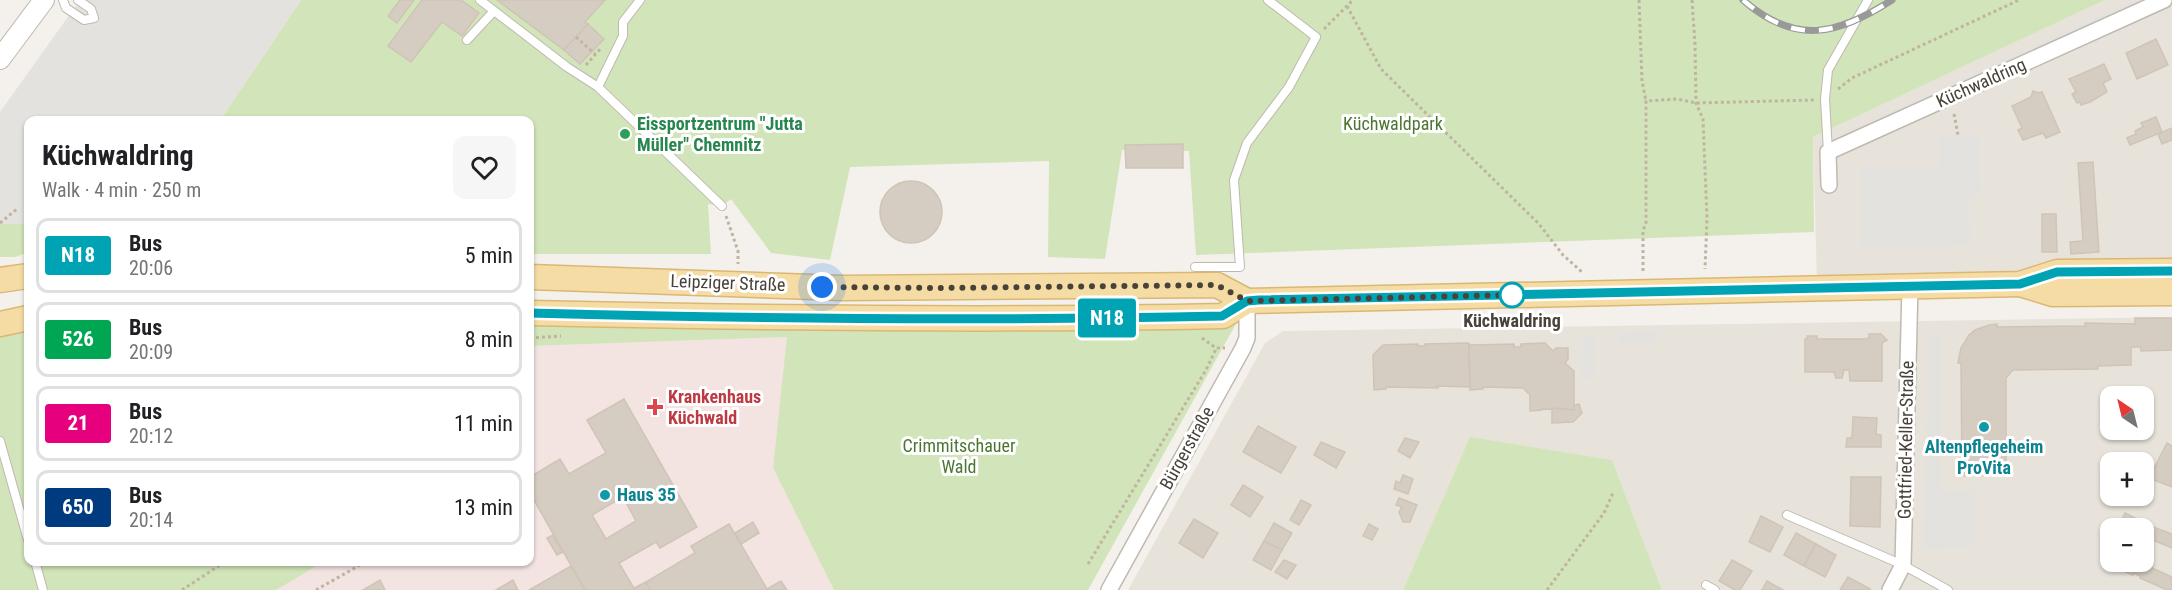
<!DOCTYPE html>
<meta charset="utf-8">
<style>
body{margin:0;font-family:"Roboto Condensed",sans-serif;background:#f6f6f6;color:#202124;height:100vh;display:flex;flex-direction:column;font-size:22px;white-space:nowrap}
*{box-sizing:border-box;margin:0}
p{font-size:20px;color:#757577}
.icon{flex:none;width:33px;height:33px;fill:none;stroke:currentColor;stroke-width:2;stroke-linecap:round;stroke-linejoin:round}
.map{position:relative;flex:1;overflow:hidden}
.drawer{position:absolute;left:24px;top:116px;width:510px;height:450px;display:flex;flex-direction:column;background:#fff;border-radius:12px;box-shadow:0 2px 4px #0004}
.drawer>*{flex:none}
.badge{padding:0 12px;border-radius:4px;font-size:21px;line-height:39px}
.needle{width:39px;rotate:325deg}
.fabs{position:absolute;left:2100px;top:386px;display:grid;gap:12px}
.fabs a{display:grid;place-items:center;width:54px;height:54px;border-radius:12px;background:#fff;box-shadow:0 2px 4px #0004;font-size:30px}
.you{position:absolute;width:30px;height:30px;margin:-15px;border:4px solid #fff;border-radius:50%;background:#1a73e8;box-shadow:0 0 0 9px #1a73e833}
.map>.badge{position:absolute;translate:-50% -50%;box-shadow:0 0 0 3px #fff}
.round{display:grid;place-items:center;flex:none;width:63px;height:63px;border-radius:12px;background:#f6f6f6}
.overview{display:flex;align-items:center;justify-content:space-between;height:102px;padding:0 18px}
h1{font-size:28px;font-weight:700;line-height:45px}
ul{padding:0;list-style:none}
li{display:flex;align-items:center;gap:18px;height:75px;margin:0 12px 9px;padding:0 6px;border:3px solid #e0e0e0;border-radius:12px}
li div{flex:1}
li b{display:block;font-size:22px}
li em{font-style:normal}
li .badge{min-width:66px;font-weight:700;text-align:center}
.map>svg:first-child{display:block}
.residential{fill:#e8e3da;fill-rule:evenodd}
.medical{fill:#f3e3e1}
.green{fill:#d2e4b9}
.parking{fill:#e4e2df}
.building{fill:#d5cdc2;stroke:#cfc4b6;stroke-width:1.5;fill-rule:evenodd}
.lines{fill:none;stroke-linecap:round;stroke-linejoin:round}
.service-casing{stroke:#bfb9af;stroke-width:10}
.minor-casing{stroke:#bfb9af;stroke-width:18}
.tertiary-casing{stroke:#bfb9af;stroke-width:22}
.primary-casing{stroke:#dab874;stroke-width:27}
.path{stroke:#c0b4a1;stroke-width:3;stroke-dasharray:3 3;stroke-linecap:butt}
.service{stroke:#fff;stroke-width:8}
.minor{stroke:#fff;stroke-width:15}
.tertiary{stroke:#fff;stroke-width:20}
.primary{stroke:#f5dca4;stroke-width:24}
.rail-casing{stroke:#999;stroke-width:7}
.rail{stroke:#fff;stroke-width:4.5;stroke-dasharray:14;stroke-linecap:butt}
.line-casing{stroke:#fff;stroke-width:14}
.line{stroke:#00a3b4;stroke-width:9}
.walk{stroke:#48423a;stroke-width:6;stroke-dasharray:0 10.8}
.leisure-dot{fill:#2e9e5b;stroke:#fff;stroke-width:2}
.stop-dot{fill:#fff;stroke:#00a3b4;stroke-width:3}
.health-dot{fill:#e0444e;stroke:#fff;stroke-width:2}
.culture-dot{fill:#0f9aa8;stroke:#fff;stroke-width:2}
.labels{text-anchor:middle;stroke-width:6;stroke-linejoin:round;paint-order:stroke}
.street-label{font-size:18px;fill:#48423a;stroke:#fff}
.leisure-label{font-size:18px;font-weight:bold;fill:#27864d;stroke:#fff;text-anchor:start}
.park-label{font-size:18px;fill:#4d7532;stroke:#fff}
.stop-label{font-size:18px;font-weight:bold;fill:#48423a;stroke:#fff}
.health-label{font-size:18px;font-weight:bold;fill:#be3a42;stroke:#fff;text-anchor:start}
.culture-label{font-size:18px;font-weight:bold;fill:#0d838f;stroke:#fff}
</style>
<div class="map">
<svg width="2172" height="590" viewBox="0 0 2172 590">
<rect width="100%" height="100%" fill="#f4f1ec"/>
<!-- residential -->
<g class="residential">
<path d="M 2105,0 L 2172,0 L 2172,281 L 1817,284 L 1813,137 Z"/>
<path d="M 2172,317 L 2172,590 L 1662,590 L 1612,460 L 1470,438 L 1403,590 L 1128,590 L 1265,343 L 1283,331 ZM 2110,396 L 2144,396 L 2144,429 L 2110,429 ZM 2110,462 L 2144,462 L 2144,495 L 2110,495 ZM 2110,528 L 2144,528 L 2144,561 L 2110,561 Z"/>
</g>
<!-- medical -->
<path class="medical" d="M 788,337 L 773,468 L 834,590 L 276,590 L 325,561 L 530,561 L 530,346 Z"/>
<!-- green -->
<g class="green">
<path d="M 301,0 L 2105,0 L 1813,137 L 1814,232 L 1196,255 L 1189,151 L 1122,150 L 1105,259 L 1048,257 L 1049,161 L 850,167 L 830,260 L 771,253 L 731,199 L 722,206 L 708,204 L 711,254 L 530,254 L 530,120 L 220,120 Z"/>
<path d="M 28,220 L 28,250 L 24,250 L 24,254 L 15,257 L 0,257 L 0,224 L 24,224 Z"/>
<path d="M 1237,322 L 1088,590 L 834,590 L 773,468 L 787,337 L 530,346 L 530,325 Z"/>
<path d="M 0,327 L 28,327 L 28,561 L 325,561 L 276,590 L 0,590 Z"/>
<path d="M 1470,437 L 1612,460 L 1662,590 L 1403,590 Z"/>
</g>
<!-- parking -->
<g class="parking">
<path d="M 80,0 L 301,0 L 220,120 L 28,120 L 28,224 L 0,224 L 0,112 Z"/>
<path d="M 2134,0 L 2150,0 L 1841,140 L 1840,135 Z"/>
<path d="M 2172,0 L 2172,8 L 1992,87 L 1989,83 Z"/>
<path d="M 1979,134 L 1981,195 L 1970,196 L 1971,245 L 1860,249 L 1861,167 L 1940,167 L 1939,136 Z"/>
<path d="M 1656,331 L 1655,345 L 1619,346 L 1619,332 Z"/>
<path d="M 1927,335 L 1941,335 L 1941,491 L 1975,491 L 1975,547 L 1923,549 Z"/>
<path d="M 1582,336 L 1596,336 L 1595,379 L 1581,380 Z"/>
</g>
<!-- building -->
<g class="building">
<path d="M 400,0 L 414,0 L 397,23 L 388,16 Z"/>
<path d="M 422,0 L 461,0 L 479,13 L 462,36 L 442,22 L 411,62 L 388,46 Z"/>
<path d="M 497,0 L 605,0 L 585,22 L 588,24 L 564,50 Z"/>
<path d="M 588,24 L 604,39 L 580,64 L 564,50 Z"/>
<path d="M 2156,39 L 2168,65 L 2137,79 L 2126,53 Z"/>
<path d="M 2104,64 L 2111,79 L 2103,83 L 2107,92 L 2090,102 L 2081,105 L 2080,102 L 2077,103 L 2072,94 L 2076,92 L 2069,79 Z"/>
<path d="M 2033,91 L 2039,93 L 2042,92 L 2060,132 L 2046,138 L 2043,133 L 2023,140 L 2018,130 L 2022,128 L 2012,106 L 2031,97 Z"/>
<path d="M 2156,117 L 2162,132 L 2130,145 L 2127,138 L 2136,134 L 2135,131 L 2143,127 L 2141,123 Z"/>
<path d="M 2172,128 L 2172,140 L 2162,144 L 2158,134 Z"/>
<path d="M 1183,144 L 1183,168 L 1126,168 L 1125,145 Z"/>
<path d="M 2093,162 L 2099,252 L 2071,254 L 2070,242 L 2083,241 L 2078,163 Z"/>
<circle cx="911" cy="212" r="31"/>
<path d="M 2042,214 L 2056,214 L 2057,252 L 2042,252 Z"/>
<path d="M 2135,318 L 2172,318 L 2172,350 L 2141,351 L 2141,347 L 2131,347 L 2131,365 L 2098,366 L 2098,369 L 2013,370 L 2006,378 L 2006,475 L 1962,476 L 1961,363 L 1958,363 L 1961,348 L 1969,335 L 1975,330 L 1989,325 L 1997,324 L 1997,327 L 2085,326 L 2085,323 L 2135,324 Z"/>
<path d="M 1869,334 L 1881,334 L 1887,340 L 1882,343 L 1882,381 L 1850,381 L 1849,370 L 1844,370 L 1842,378 L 1836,378 L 1834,372 L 1805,372 L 1805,339 L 1807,339 L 1807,336 L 1817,336 L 1817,339 L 1865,339 L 1869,338 Z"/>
<path d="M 1469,343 L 1470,387 L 1437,386 L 1438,388 L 1386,387 L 1386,389 L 1374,390 L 1373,355 L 1383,345 L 1418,344 L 1418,346 L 1425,346 L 1425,344 Z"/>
<path d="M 1545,343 L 1553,351 L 1556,348 L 1568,348 L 1568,359 L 1565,363 L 1574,371 L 1574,410 L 1542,409 L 1542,410 L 1530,411 L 1530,395 L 1523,388 L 1483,387 L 1483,389 L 1470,390 L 1469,345 L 1514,344 L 1514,347 L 1521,347 L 1521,344 Z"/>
<path d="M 624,399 L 697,527 L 660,548 L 656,542 L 619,563 L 635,590 L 585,590 L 530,493 L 530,477 L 560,459 L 569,474 L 606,453 L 587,420 ZM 623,497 L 636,521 L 606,539 L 592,515 Z"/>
<path d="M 1579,404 L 1582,413 L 1573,422 L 1552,423 L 1552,408 L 1574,410 L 1574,405 Z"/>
<path d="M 1853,417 L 1877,418 L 1876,434 L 1881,435 L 1881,447 L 1846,447 L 1847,438 L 1852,438 Z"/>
<path d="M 1258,426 L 1296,447 L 1281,473 L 1243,452 Z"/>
<path d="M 1405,438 L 1419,442 L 1410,458 L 1398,451 Z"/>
<path d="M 1321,442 L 1345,452 L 1336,468 L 1314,455 Z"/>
<path d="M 2167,443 L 2172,446 L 2172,487 L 2149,478 Z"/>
<path d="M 1403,475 L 1413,479 L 1408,494 L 1394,489 L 1396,481 L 1400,483 Z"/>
<path d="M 1851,477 L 1881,477 L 1880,527 L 1850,526 Z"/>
<path d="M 1243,485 L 1263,497 L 1250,517 L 1231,505 Z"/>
<path d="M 1399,498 L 1417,505 L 1410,522 L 1403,522 L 1399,512 L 1402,507 L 1396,505 Z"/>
<path d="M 1301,500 L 1311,505 L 1299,525 L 1290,520 Z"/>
<path d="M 2125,513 L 2145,523 L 2142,528 L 2117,528 Z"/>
<path d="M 1761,516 L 1783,527 L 1770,552 L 1749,542 Z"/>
<path d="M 1194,519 L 1218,533 L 1203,558 L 1179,543 Z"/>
<path d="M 753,522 L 759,533 L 741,544 L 735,533 Z"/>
<path d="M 1274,523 L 1292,533 L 1282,550 L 1264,541 Z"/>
<path d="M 729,524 L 767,589 L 781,581 L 787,590 L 650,590 L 646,582 L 695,553 L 691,546 Z"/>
<path d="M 1369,524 L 1378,529 L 1372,540 L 1363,536 Z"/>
<path d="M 2153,527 L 2172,534 L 2172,548 L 2148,538 Z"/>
<path d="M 1796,533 L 1816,544 L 1804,566 L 1784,555 Z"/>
<path d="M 553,535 L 563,552 L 557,555 L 547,538 Z"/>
<path d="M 1264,541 L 1282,550 L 1271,570 L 1253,560 Z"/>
<path d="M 1816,544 L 1836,555 L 1825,577 L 1804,566 Z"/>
<path d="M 1284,560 L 1296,565 L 1287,579 L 1275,572 Z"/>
<path d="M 1732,560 L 1752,571 L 1740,590 L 1735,590 L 1719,581 Z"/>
<path d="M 2127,561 L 2139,562 L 2133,575 L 2123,571 Z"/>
<path d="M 2139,562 L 2172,577 L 2172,590 L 2167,590 L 2140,578 L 2140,576 L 2134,573 Z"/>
<path d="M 571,566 L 585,590 L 529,590 Z"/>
<path d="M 1848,577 L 1870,589 L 1870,590 L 1840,590 Z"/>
<path d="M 380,580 L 385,590 L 363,590 Z"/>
<path d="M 513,580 L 518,590 L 496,590 Z"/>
<path d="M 1767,581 L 1783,590 L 1762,590 Z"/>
<path d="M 646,582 L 650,590 L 635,590 L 634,588 Z"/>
</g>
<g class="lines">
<defs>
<g id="service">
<path d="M 63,0 L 66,8 L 84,20 L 94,18 L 91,9 L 78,0"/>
<path d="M 480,0 L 567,67 L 598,87 L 623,36 L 623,22 L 640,0"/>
<path d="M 467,40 L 494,11"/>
<path d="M 598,87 L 722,206"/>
<path d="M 1828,152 L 1825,99 L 1828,70 L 1868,0"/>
<path d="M 1195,267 L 1240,267 L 1234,180 L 1247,143 L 1289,87 L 1316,37 L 1268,0"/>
<path d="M 0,441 L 28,540"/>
<path d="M 1787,515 L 1903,565 L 1948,590"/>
<path d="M 35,561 L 43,590"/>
<path d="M 1706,585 L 1715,590"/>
</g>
<g id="minor">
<path d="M 1829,185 L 1828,152 L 2164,0"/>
<path d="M 1109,590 L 1243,348 L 1247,338 L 1247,301"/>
<path d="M 1890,590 L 1903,565 L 1910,286"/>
</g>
<path id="tertiary" d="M 0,59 L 44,0"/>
<g id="primary">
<path d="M 530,277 L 843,288 L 1217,285 L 1247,301"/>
<path d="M 0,280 L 28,276"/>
<path d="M 2020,284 L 2053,294 L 2172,293"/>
<path d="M 530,313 C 761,318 991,321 1223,316 L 1247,301 L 2020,284 L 2057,272 L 2172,271"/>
<path d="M 0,324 L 28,318"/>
</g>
</defs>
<!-- service casing -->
<use href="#service" class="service-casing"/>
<!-- minor casing -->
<use href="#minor" class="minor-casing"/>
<!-- tertiary casing -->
<use href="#tertiary" class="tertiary-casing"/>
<!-- primary casing -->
<use href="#primary" class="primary-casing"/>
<!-- path -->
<g class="path">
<path d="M 1639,0 L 1642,81 L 1646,101"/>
<path d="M 1692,0 L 1695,44 L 1696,103 L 1703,119 L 1707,218 L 1705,269"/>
<path d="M 1347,6 L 1381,69 L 1539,224 L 1563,255 L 1582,272"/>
<path d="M 1324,29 L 1353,0"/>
<path d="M 576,37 L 595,54"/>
<path d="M 586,65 L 601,48"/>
<path d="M 1838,89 L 1852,78 L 2019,0"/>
<path d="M 1954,114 L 1958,135"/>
<path d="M 726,216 L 738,251 L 738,264"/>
<path d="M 0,223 L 17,209"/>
<path d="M 1643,271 L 1643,230 L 1646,224 L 1646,101 L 1677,99 L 1696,103 L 1814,100"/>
<path d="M 530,338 L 561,336"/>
<path d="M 1202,338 L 1216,348 L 1225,348"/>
<path d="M 1088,564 L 1206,370 L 1216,349"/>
<path d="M 182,590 L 226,561"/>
<path d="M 316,590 L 367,561"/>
<path d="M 1547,590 L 1604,513 L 1614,491"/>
</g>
<!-- service -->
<use href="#service" class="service"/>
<!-- minor -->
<use href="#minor" class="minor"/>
<!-- tertiary -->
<use href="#tertiary" class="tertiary"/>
<!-- primary -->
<use href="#primary" class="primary"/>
<defs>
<path id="rail" d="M 1743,0 C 1796,46 1837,35 1892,0"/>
</defs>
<!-- rail casing -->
<use href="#rail" class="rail-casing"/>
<!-- rail -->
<use href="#rail" class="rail"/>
</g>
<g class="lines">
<defs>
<path id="line" d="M 530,313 C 761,319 991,321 1222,316 L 1247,301 L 1259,300 L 2020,284 L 2057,272 L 2172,271"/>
</defs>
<!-- line casing -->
<use href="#line" class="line-casing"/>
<!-- line -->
<use href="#line" class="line"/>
<!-- walk -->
<path class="walk" d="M 822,287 L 939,288 L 1217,285 L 1247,301 L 1512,295"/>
</g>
<!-- markers -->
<circle class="leisure-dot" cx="625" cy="134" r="6"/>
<circle class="stop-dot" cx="1512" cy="295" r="12"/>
<path class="health-dot" d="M652 398h6v6h6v6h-6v6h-6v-6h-6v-6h6z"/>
<g class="culture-dot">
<circle cx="1984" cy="427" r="6"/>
<circle cx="605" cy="495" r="6"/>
</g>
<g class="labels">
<!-- street labels -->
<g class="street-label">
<text transform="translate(1981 83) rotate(-24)" y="6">Küchwaldring</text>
<text transform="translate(728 283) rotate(2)" y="6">Leipziger Straße</text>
<text transform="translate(1906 440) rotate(-89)" y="6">Gottfried-Keller-Straße</text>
<text transform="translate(1187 448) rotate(-61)" y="6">Bürgerstraße</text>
</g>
<!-- leisure labels -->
<g class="leisure-label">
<text x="637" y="130">Eissportzentrum "Jutta<tspan x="637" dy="21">Müller" Chemnitz</tspan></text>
</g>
<!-- park labels -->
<g class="park-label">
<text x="1393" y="130">Küchwaldpark</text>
<text x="959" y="452">Crimmitschauer<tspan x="959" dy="21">Wald</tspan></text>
</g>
<!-- stop labels -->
<g class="stop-label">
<text x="1512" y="327">Küchwaldring</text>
</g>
<!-- health labels -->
<g class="health-label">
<text x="668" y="403">Krankenhaus<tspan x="668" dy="21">Küchwald</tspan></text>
</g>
<!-- culture labels -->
<g class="culture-label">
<text x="1984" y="453">Altenpflegeheim<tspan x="1984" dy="21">ProVita</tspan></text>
<text x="617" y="501" text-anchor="start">Haus 35</text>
</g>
</g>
</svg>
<div class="fabs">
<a><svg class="needle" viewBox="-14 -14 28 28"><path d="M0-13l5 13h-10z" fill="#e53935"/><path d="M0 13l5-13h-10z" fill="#757577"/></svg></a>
<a>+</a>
<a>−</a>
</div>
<div class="you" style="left:822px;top:287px"></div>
<b class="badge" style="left:1107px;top:318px;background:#00a3b4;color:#fff">N18</b>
<section class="drawer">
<div class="overview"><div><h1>Küchwaldring</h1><p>Walk · 4 min · 250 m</p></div><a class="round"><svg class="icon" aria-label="heart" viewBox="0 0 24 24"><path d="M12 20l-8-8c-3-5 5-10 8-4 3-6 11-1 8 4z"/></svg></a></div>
<ul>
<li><span class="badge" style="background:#00a3b4;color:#fff">N18</span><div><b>Bus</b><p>20:06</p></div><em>5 min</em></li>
<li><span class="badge" style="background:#00a651;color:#fff">526</span><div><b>Bus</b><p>20:09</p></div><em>8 min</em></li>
<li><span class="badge" style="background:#e6007e;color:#fff">21</span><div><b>Bus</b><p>20:12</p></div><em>11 min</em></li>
<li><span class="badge" style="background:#003b80;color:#fff">650</span><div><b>Bus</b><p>20:14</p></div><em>13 min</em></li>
</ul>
</section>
</div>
